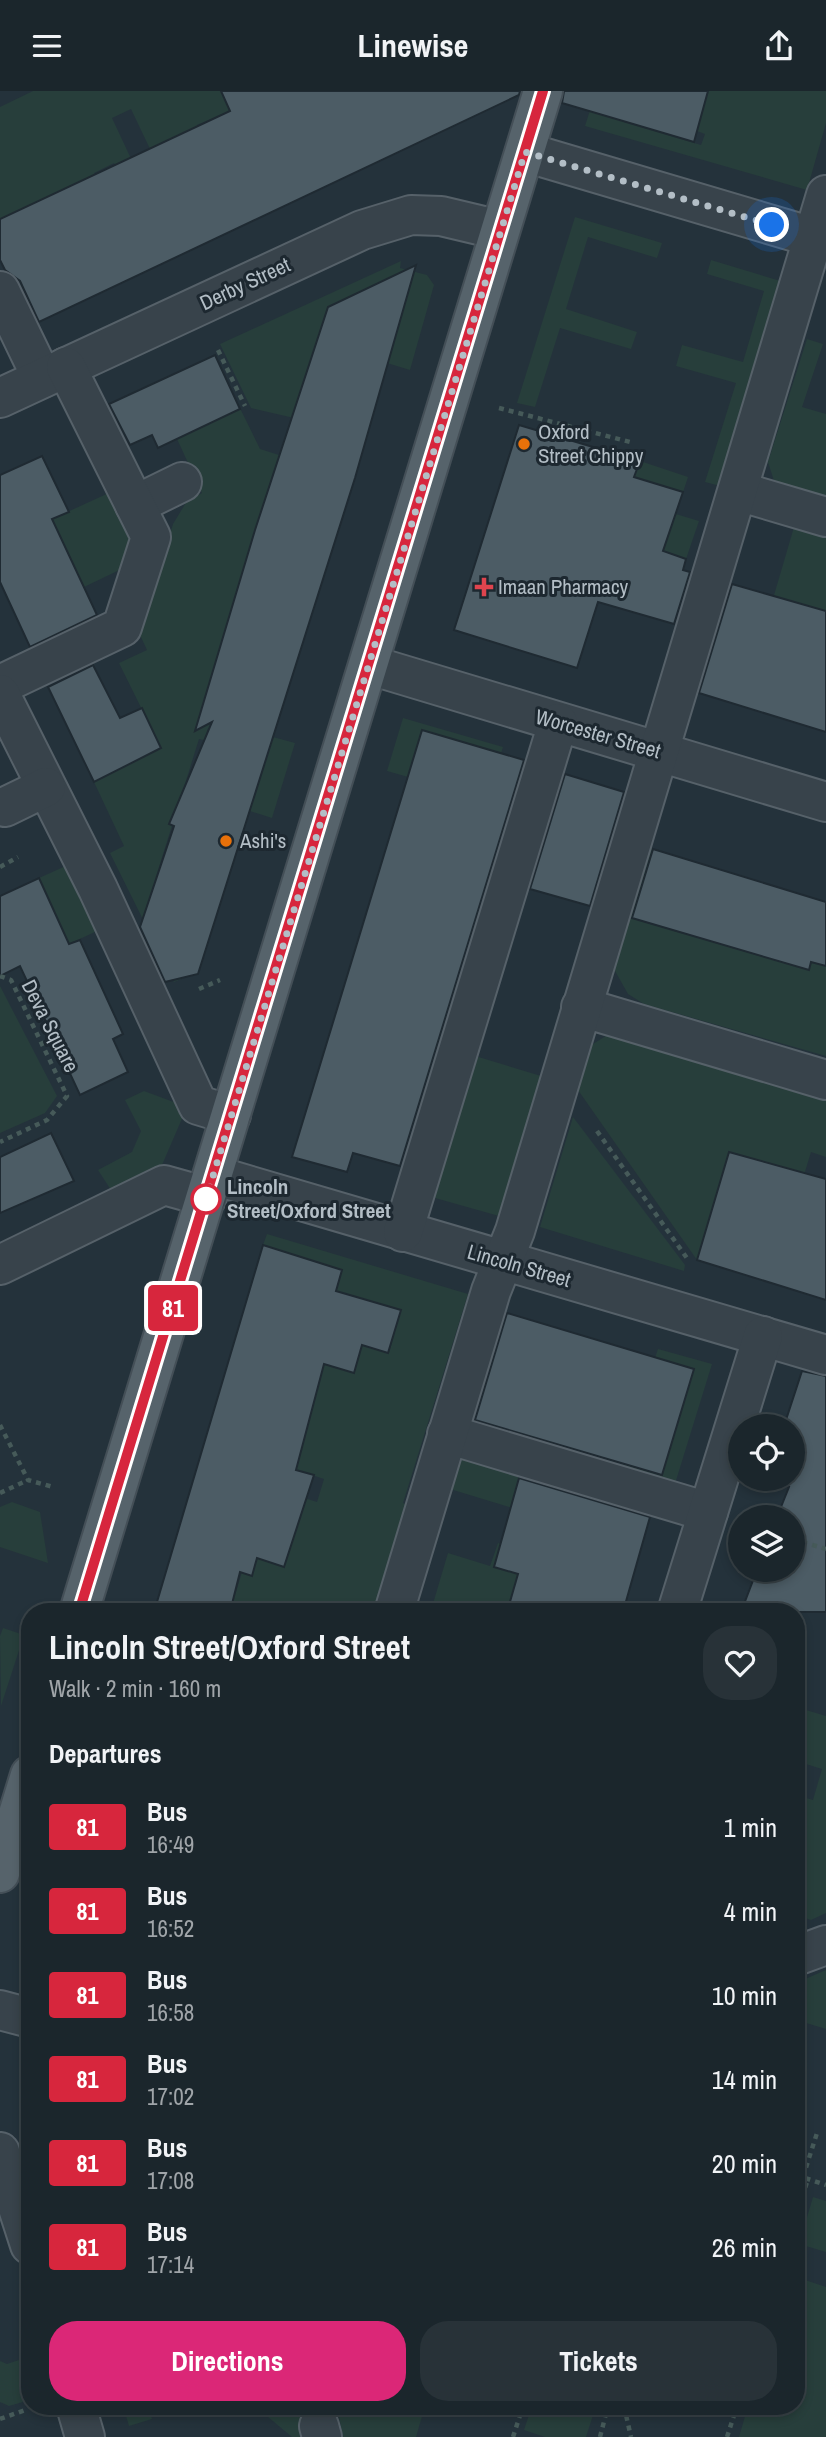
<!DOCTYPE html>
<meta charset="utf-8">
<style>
body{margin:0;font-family:"Archivo Narrow",sans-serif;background:#283238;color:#f1f3f6;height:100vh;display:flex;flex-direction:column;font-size:26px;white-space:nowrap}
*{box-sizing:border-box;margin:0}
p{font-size:23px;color:#a0a5a9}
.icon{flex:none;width:38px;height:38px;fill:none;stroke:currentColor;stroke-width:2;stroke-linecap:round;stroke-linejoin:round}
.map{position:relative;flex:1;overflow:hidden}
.panel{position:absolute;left:21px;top:1512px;width:784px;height:812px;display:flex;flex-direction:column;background:#1b262c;border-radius:28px;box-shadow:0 4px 10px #0003,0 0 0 2px #394348}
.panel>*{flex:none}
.badge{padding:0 14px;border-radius:5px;font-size:24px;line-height:46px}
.buttons{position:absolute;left:728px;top:1323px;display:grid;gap:14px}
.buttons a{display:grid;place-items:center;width:77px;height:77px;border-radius:50%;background:#1b262c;box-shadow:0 4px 10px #0003,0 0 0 2px #394348;font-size:35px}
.you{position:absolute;width:35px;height:35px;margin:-18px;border:5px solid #fff;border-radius:50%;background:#1a73e8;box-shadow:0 0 0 10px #1a73e833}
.map>.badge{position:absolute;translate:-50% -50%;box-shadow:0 0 0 4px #fff}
h2{padding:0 28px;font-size:26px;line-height:63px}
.round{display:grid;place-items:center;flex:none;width:74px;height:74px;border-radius:28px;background:#283238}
.overview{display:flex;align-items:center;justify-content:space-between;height:119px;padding:0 28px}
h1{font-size:33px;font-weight:700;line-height:52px}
.cta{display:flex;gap:14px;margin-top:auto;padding:14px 28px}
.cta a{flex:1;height:80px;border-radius:28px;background:#db2777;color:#fff;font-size:28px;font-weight:700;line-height:80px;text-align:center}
.cta a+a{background:#283238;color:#f1f3f6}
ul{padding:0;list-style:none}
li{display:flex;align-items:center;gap:21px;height:84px;padding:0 28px}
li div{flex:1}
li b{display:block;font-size:26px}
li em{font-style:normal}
li .badge{min-width:77px;font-weight:700;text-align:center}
header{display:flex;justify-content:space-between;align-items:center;height:91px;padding:0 28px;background:#1b262c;font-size:32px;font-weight:700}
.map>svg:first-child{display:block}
.green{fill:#273e3b}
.building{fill:#4c5c65;stroke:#1f2a32;stroke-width:2}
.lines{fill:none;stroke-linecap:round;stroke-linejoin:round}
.minor-casing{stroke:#566169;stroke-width:42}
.major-casing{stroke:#444f57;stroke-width:42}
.path{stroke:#465a59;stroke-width:4.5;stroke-dasharray:5 5;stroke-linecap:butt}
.minor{stroke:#38434b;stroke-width:38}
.major{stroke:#56636b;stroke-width:38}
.line-casing{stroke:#fff;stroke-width:16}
.line{stroke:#d7263d;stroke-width:10}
.walk{stroke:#b3bec6;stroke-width:7;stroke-dasharray:0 12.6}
.food-dot{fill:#e8710a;stroke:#1d2830;stroke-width:2.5}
.health-dot{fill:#e0444e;stroke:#1d2830;stroke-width:2.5}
.stop-dot{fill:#fff;stroke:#d7263d;stroke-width:3.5}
.labels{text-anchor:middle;stroke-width:6;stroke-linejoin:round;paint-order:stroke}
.street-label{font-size:21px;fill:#b3bec6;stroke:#1d2830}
.poi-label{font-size:21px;fill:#b3bec6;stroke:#1d2830;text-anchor:start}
.stop-label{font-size:21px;font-weight:bold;fill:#b3bec6;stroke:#1d2830;text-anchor:start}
</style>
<header><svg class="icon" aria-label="menu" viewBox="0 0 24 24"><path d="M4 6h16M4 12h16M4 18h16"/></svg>Linewise<svg class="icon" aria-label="share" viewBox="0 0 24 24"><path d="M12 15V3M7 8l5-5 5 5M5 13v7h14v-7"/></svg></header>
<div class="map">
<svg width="826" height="2346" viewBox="0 0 826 2346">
<rect width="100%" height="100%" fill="#24323b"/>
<!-- green -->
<g class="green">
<path d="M 33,0 L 244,0 L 225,9 L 240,42 L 230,47 L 220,24 L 197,34 L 200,43 L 161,81 L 131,18 L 112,27 L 141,89 L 127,97 L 114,72 L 94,82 L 105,107 L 80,91 L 63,99 L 74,123 L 11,123 L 0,128 L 0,16 Z"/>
<path d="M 596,0 L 633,0 L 624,31 L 701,54 L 705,43 L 697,40 L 708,0 L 826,0 L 826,32 L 807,99 L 585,35 Z"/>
<path d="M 575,126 L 662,152 L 657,167 L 588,146 L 566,218 L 637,241 L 631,258 L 560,237 L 535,316 L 517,312 Z"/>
<path d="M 711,169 L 787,192 L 724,396 L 705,391 L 736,292 L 676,275 L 682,254 L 743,271 L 764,200 L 707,183 Z"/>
<path d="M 401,170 L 400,177 L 427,184 L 434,194 L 410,279 L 387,272 L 412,186 L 397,183 L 329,216 L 294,327 L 251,317 L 220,253 Z"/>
<path d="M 807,248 L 823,253 L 802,316 L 826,323 L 826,410 L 776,396 L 768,371 Z"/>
<path d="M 236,309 L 260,358 L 279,364 L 255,439 L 217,629 L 214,639 L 208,637 L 204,649 L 199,648 L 150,805 L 186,886 L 174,891 L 110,762 L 124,755 L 94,691 L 161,657 L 119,572 L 147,559 L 140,544 L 173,433 L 187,410 L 202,402 L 177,348 L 203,325 Z"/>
<path d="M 640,370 L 688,386 L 683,401 L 643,389 L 636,411 L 699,430 L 686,468 L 596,439 L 635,384 Z"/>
<path d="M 111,401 L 129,435 L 134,472 L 84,496 L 52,428 Z"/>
<path d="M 794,436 L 826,445 L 826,554 L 765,535 Z"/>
<path d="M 403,627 L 503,656 L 501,662 L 422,639 L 408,686 L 387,680 Z"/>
<path d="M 273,646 L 295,652 L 272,727 L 250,720 Z"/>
<path d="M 647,756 L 662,760 L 640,830 L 808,879 L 811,871 L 826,875 L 826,965 L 644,913 L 628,903 L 610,871 Z"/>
<path d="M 68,774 L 97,840 L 58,858 L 55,822 L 39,787 Z"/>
<path d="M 0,895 L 57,1005 L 45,1022 L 0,1042 Z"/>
<path d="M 612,941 L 826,1004 L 826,1066 L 811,1061 L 794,1117 L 729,1062 L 697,1169 L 578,999 L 590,955 Z"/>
<path d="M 472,964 L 541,985 L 499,1125 L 428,1105 Z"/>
<path d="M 144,1000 L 179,1013 L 184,1023 L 162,1074 L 111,1099 L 98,1079 L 132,1061 L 141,1040 L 125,1009 Z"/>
<path d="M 573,1026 L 685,1174 L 684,1180 L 540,1136 Z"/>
<path d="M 267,1143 L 468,1203 L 403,1412 L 410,1415 L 380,1521 L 230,1521 L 242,1481 L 277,1398 L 317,1411 L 324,1388 L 269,1370 L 315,1307 L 322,1281 L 298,1273 L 300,1266 L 354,1281 L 362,1254 L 389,1262 L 401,1219 L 336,1200 L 341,1179 L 263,1154 Z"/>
<path d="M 658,1258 L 712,1273 L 674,1396 L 620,1381 L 627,1358 L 672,1350 L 694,1279 L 655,1267 Z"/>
<path d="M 461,1359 L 572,1391 L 567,1408 L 535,1424 L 450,1398 Z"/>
<path d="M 12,1411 L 40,1421 L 48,1472 L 0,1456 L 0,1416 Z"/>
<path d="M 498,1452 L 549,1467 L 507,1521 L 450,1521 L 432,1516 L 448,1462 L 490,1475 Z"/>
<path d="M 3,1537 L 24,1544 L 1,1615 L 0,1545 Z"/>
<path d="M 796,1616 L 826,1625 L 826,1822 L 811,1829 L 796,1824 L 796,1704 L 813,1709 L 822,1678 L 796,1670 Z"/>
<path d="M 826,1879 L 826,1938 L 796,1929 L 796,1892 Z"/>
<path d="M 813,2106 L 826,2110 L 826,2161 L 799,2153 Z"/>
<path d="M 796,2186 L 826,2196 L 826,2346 L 739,2346 L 748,2315 L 796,2315 Z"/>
<path d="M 28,2266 L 30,2309 L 9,2315 L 0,2311 L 0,2270 L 7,2273 Z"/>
<path d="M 123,2315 L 148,2315 L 152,2328 L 129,2335 Z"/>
<path d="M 255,2315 L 315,2315 L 316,2346 L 292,2346 Z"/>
<path d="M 337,2315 L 425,2315 L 416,2346 L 343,2346 Z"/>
<path d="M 532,2315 L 596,2315 L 586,2346 L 545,2346 L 524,2339 Z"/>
</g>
<!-- building -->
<g class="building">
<path d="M 221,0 L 520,0 L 519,4 L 39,231 L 20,190 L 5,179 L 0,169 L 0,128 L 230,20 Z"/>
<path d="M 564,0 L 708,0 L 694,51 L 562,12 Z"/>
<path d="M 416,174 L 355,387 L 198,883 L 165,891 L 140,836 L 174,735 L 169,733 L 212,631 L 195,640 L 255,439 L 328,216 Z"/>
<path d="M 215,264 L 240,318 L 158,357 L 152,344 L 130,354 L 109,313 Z"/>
<path d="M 519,334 L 640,370 L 634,386 L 683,401 L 663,460 L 686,468 L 683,479 L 690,481 L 674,533 L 598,511 L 577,577 L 454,539 Z"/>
<path d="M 42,365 L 69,421 L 52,428 L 97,524 L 30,556 L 0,491 L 0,384 Z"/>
<path d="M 732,493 L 826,520 L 826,641 L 699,602 Z"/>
<path d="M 93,574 L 120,627 L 142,617 L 161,657 L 94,691 L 48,596 Z"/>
<path d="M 422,639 L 524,669 L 400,1075 L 353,1062 L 347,1081 L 292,1066 Z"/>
<path d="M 565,683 L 624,701 L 590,815 L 530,798 Z"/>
<path d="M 653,758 L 826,811 L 826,875 L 811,871 L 809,879 L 632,827 Z"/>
<path d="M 39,787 L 69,853 L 80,849 L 123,943 L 113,948 L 128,981 L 80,1004 L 20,875 L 0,885 L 0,805 Z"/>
<path d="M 51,1042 L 74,1090 L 0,1122 L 0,1066 Z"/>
<path d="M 729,1061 L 826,1088 L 826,1209 L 697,1169 Z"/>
<path d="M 263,1154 L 342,1179 L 336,1200 L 401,1219 L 388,1262 L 362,1254 L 354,1282 L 324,1273 L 296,1379 L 314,1384 L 284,1476 L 257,1467 L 252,1485 L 240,1481 L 230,1521 L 154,1521 Z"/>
<path d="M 507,1222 L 694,1278 L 662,1384 L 475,1329 Z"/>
<path d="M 802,1280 L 826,1285 L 826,1521 L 741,1521 L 757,1479 L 793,1479 L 793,1426 L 777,1426 L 789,1396 L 767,1389 L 793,1388 L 793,1335 L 784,1335 Z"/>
<path d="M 519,1387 L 650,1426 L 623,1521 L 507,1521 L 518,1483 L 494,1476 Z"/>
</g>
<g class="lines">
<defs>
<g id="minor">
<path d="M 525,61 L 826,150"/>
<path d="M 0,200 L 42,287"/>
<path d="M 0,307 L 362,139 L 411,124 L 441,125 L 500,139"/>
<path d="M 738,400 L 826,426"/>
<path d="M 135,414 L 182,391"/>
<path d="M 370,574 L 826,711"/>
<path d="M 0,594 L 122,536 L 151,446 L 66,276"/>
<path d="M 0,603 L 98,798 L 198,1014 L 231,1024"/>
<path d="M 5,716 L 46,696"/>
<path d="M 581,916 L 826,989"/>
<path d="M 213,1084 L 826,1264"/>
<path d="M 403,1141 L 558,632"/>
<path d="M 0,1174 L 164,1094 L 207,1106"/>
<path d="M 447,1343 L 708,1421"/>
<path d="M 394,1521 L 491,1200 L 515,1140 L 826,104"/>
<path d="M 677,1521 L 763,1245"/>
<path d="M 796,1865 L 826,1854"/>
<path d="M 0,1919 L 30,1927"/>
<path d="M 0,2061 L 30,2154"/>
<path d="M 76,2315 L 85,2346"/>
<path d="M 319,2335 L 322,2346"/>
</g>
<g id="major">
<path d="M 79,1521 L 543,0"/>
<path d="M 0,1782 L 30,1684"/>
</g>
</defs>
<!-- minor casing -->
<use href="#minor" class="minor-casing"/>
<!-- major casing -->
<use href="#major" class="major-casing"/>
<!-- path -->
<g class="path">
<path d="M 218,259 L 245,315"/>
<path d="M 499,317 L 630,351"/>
<path d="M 0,776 L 18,766"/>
<path d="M 0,885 L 11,889 L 67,1005 L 47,1029 L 0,1051"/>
<path d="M 199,898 L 220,889"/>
<path d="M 597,1040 L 689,1170"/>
<path d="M 0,1334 L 28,1389 L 53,1396"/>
<path d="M 0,1402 L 28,1389"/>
<path d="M 793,1448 L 826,1458"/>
<path d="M 796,2084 L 826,2094"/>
<path d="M 803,2086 L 817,2042"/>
<path d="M 796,2125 L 808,2088"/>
<path d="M 624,2315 L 631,2346"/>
<path d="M 0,2328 L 28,2318"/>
<path d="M 513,2346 L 523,2315"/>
<path d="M 600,2346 L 608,2315"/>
<path d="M 727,2346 L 737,2315"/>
</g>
<!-- minor -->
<use href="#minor" class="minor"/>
<!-- major -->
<use href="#major" class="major"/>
</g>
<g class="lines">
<defs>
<path id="line" d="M 79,1521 L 543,0"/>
</defs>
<!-- line casing -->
<use href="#line" class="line-casing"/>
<!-- line -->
<use href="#line" class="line"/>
<!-- walk -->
<path class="walk" d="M 206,1108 L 525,61 L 772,134"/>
</g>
<!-- markers -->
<g class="food-dot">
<circle cx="524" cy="353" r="7"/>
<circle cx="226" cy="750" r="7"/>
</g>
<path class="health-dot" d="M480.5 485.5h7v7h7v7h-7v7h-7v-7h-7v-7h7z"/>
<circle class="stop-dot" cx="206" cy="1108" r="14"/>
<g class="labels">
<!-- street labels -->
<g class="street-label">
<text transform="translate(245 193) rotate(-25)" y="7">Derby Street</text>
<text transform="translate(598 643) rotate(16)" y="7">Worcester Street</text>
<text transform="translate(50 935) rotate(63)" y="7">Deva Square</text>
<text transform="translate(519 1175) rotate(16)" y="7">Lincoln Street</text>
</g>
<!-- poi labels -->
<g class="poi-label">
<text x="538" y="348">Oxford<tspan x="538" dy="24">Street Chippy</tspan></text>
<text x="498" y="503">Imaan Pharmacy</text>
<text x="240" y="757">Ashi's</text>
</g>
<!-- stop labels -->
<g class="stop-label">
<text x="227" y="1103">Lincoln<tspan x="227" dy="24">Street/Oxford Street</tspan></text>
</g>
</g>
</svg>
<div class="buttons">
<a><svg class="icon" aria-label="locate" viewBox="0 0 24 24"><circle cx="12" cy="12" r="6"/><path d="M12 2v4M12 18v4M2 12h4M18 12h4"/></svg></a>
<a><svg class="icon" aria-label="layers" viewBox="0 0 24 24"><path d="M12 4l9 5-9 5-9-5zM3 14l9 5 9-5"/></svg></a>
</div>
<div class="you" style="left:772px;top:134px"></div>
<b class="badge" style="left:173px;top:1217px;background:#d7263d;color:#fff">81</b>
<section class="panel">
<div class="overview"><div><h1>Lincoln Street/Oxford Street</h1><p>Walk · 2 min · 160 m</p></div><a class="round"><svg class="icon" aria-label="heart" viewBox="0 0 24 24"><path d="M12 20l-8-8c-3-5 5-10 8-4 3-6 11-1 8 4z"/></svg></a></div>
<h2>Departures</h2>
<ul>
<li><span class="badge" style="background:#d7263d;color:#fff">81</span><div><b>Bus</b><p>16:49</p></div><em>1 min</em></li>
<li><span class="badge" style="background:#d7263d;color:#fff">81</span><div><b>Bus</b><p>16:52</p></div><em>4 min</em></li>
<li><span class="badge" style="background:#d7263d;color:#fff">81</span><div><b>Bus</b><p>16:58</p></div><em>10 min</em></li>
<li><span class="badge" style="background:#d7263d;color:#fff">81</span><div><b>Bus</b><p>17:02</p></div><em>14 min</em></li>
<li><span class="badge" style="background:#d7263d;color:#fff">81</span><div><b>Bus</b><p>17:08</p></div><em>20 min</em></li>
<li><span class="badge" style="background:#d7263d;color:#fff">81</span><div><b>Bus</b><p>17:14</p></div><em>26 min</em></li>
</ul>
<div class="cta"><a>Directions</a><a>Tickets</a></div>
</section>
</div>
